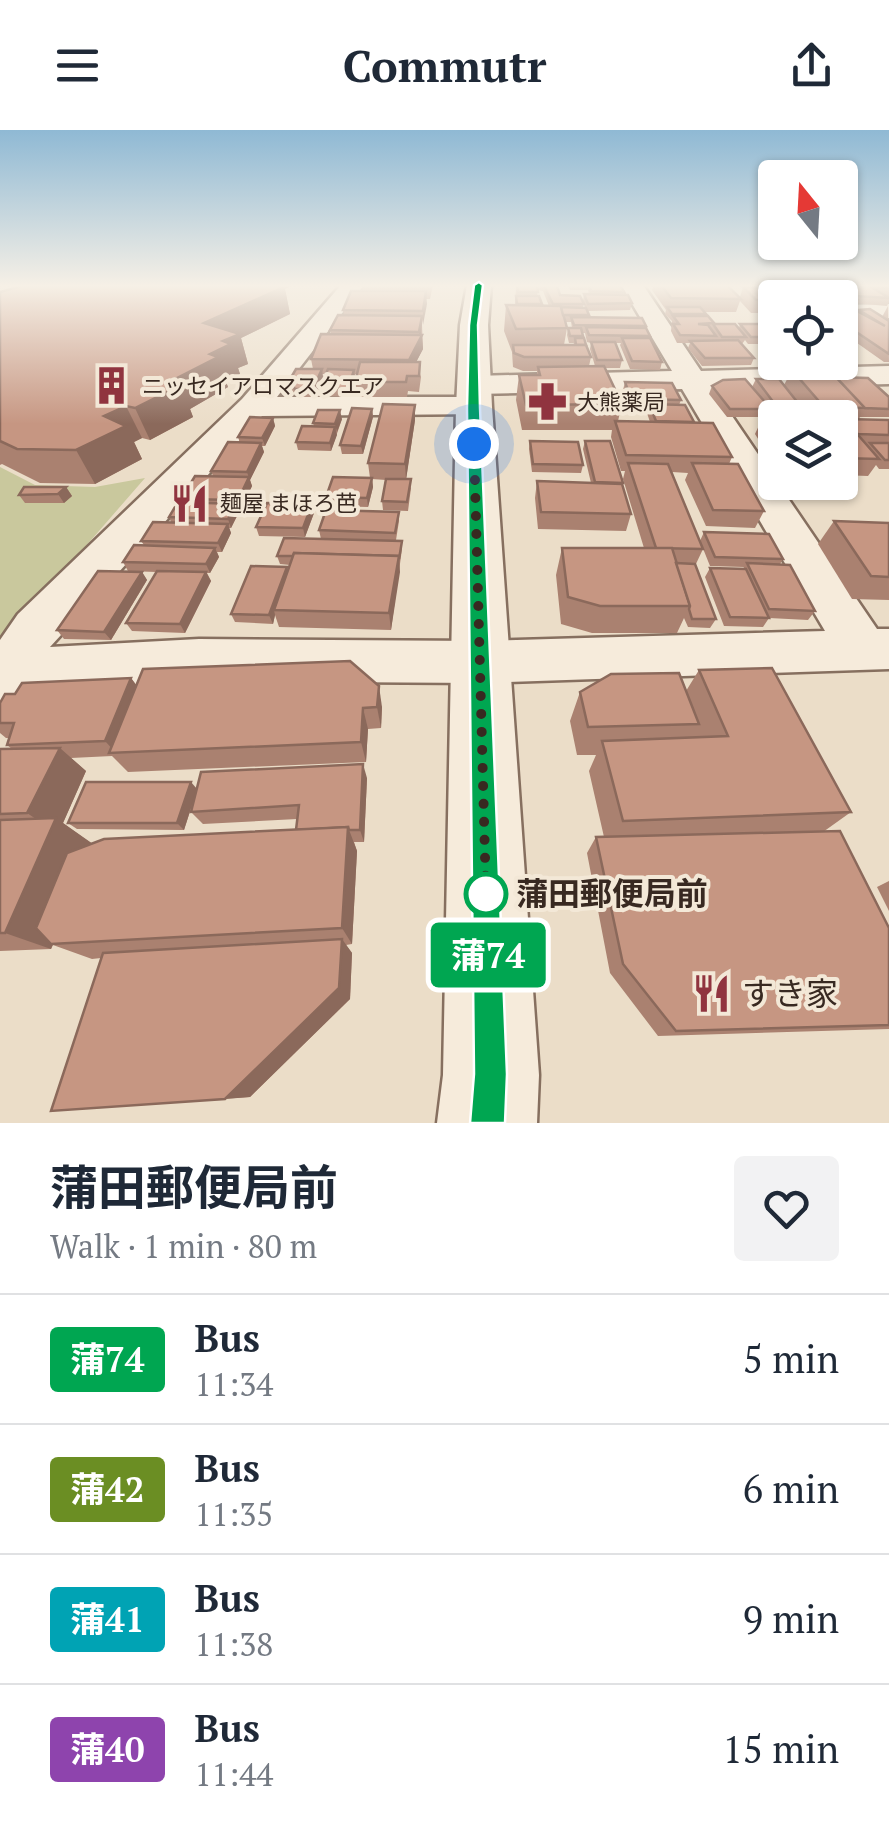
<!DOCTYPE html>
<meta charset="utf-8">
<style>
body{margin:0;font-family:"PT Serif","Noto Sans JP",serif;background:#f2f2f3;color:#1f2937;height:100vh;display:flex;flex-direction:column;font-size:38px;white-space:nowrap}
*{box-sizing:border-box;margin:0}
p{font-size:32px;color:#747a83}
.icon{flex:none;width:55px;height:55px;fill:none;stroke:currentColor;stroke-width:2;stroke-linecap:round;stroke-linejoin:round}
.map{position:relative;height:993px;overflow:hidden}
.drawer{display:flex;flex-direction:column;background:#fff;flex:1}
.drawer>*{flex:none}
.badge{padding:0 20px;border-radius:8px;font-size:35px;line-height:65px}
.needle{width:65px;rotate:342deg}
.tools{position:absolute;left:758px;top:30px;display:grid;gap:20px}
.tools a{display:grid;place-items:center;width:100px;height:100px;border-radius:10px;background:#fff;box-shadow:0 2px 8px #0004;font-size:50px}
.you{position:absolute;width:50px;height:50px;margin:-25px;border:8px solid #fff;border-radius:50%;background:#1a73e8;box-shadow:0 0 0 15px #1a73e833}
.map>.badge{position:absolute;translate:-50% -50%;box-shadow:0 0 0 5px #fff}
.round{display:grid;place-items:center;flex:none;width:105px;height:105px;border-radius:10px;background:#f2f2f3}
.headline{display:flex;align-items:center;justify-content:space-between;height:170px;padding:0 50px}
h1{font-size:48px;font-weight:700;line-height:75px}
ul{padding:0;list-style:none}
li{display:flex;align-items:center;gap:30px;height:130px;padding:0 50px;border-top:2px solid #e0e1e3}
li div{flex:1}
li b{display:block;font-size:38px}
li em{font-style:normal}
li .badge{min-width:110px;font-weight:700;text-align:center}
header{display:flex;justify-content:space-between;align-items:center;height:130px;padding:0 50px;background:#fff;font-size:45px;font-weight:700}
.map>svg:first-child{display:block}
.green{fill:#c9c89d}
.lines{fill:none;stroke-linecap:round;stroke-linejoin:round}
.minor-casing{stroke:#866f5f;stroke-width:5}
.tertiary-casing{stroke:#866f5f;stroke-width:5}
.minor{fill:#f6ebdb;fill-rule:evenodd}
.tertiary{fill:#f6ebdb;fill-rule:evenodd}
.wall{fill:#aa8170;fill-rule:evenodd}
.shaded-wall{fill:#8b695b}
.building{fill:#c69682;stroke:#8b695b;stroke-width:2.5}
.line{fill:#00a651;stroke:#fff;stroke-width:2.5}
.walk{stroke:#382921;stroke-width:10;stroke-dasharray:0 18}
.stop-dot{fill:#fff;stroke:#00a651;stroke-width:5}
.labels{text-anchor:middle;stroke-width:8;stroke-linejoin:round;paint-order:stroke}
.far-poi-label{font-size:22px;fill:#382921;stroke:#f3e8d7;text-anchor:start}
.near-stop-label{font-size:32px;font-weight:bold;fill:#382921;stroke:#f3e8d7;text-anchor:start}
.near-poi-label{font-size:32px;fill:#382921;stroke:#f3e8d7;text-anchor:start}
</style>
<header><svg class="icon" aria-label="menu" viewBox="0 0 24 24"><path d="M4 6h16M4 12h16M4 18h16"/></svg>Commutr<svg class="icon" aria-label="share" viewBox="0 0 24 24"><path d="M12 15V3M7 8l5-5 5 5M5 13v7h14v-7"/></svg></header>
<div class="map">
<svg width="889" height="993" viewBox="0 0 889 993">
<rect width="100%" height="100%" fill="#ebddc8"/>
<!-- green -->
<path class="green" d="M 0,337 L 35,355 L 95,357 L 145,348 L 25,486 L 0,507 Z"/>
<g class="lines">
<defs>
<g id="minor">
<path d="M 341,155 L 364,155 L 277,267 L 474,267 L 485,270 L 490,277 L 485,284 L 262,286 L 50,517 L 199,509 L 480,511 L 825,501 L 682,259 L 475,264 L 464,261 L 460,255 L 464,249 L 475,246 L 672,241 L 621,155 L 643,155 L 701,241 L 889,236 L 889,254 L 713,258 L 877,499 L 889,499 L 889,539 L 480,553 L 199,551 L 24,561 L 19,570 L 0,577 L 0,510 L 18,484 L 242,269 Z"/>
<path d="M 889,174 L 889,188 L 840,189 L 840,175 Z"/>
</g>
<path id="tertiary" d="M 467,155 L 491,155 L 488,195 L 492,277 L 539,945 L 537,993 L 437,993 L 443,945 L 456,277 L 460,195 Z"/>
</defs>
<!-- minor casing -->
<use href="#minor" class="minor-casing"/>
<!-- tertiary casing -->
<use href="#tertiary" class="tertiary-casing"/>
<!-- minor -->
<use href="#minor" class="minor"/>
<!-- tertiary -->
<use href="#tertiary" class="tertiary"/>
</g>
<!-- wall -->
<g class="wall">
<path d="M 363,155 L 433,155 L 430,169 L 426,169 L 422,195 L 423,219 L 416,232 L 421,247 L 419,262 L 408,261 L 407,267 L 357,267 L 355,252 L 357,244 L 355,244 L 355,248 L 349,267 L 322,266 L 320,258 L 326,244 L 322,244 L 323,247 L 314,267 L 297,267 L 291,259 L 289,251 L 313,239 L 311,229 L 331,204 L 330,200 L 344,185 L 343,180 L 364,161 Z"/>
<path d="M 516,155 L 554,155 L 560,165 L 584,174 L 583,177 L 585,178 L 583,171 L 584,164 L 589,164 L 588,160 L 570,160 L 568,155 L 620,155 L 624,162 L 624,165 L 632,173 L 630,180 L 588,181 L 589,188 L 646,196 L 650,208 L 662,232 L 660,240 L 630,239 L 620,215 L 621,213 L 615,213 L 622,230 L 620,238 L 605,238 L 622,274 L 618,291 L 650,292 L 647,283 L 648,278 L 629,277 L 623,260 L 625,252 L 681,270 L 679,275 L 694,292 L 732,327 L 729,334 L 764,381 L 755,398 L 706,396 L 685,350 L 688,343 L 672,342 L 703,419 L 695,436 L 716,489 L 710,498 L 688,497 L 684,488 L 677,503 L 592,503 L 561,494 L 556,445 L 562,418 L 644,418 L 623,349 L 625,341 L 621,341 L 611,307 L 612,300 L 522,300 L 516,270 L 519,245 L 537,245 L 537,241 L 523,241 L 513,237 L 512,222 L 504,201 L 506,175 L 515,175 ZM 538,160 L 543,161 L 549,176 L 542,176 L 537,166 ZM 566,192 L 571,192 L 572,198 L 568,198 L 567,205 L 569,213 L 574,213 L 573,215 L 564,215 L 567,198 ZM 582,203 L 585,203 L 587,212 L 591,213 L 590,219 L 595,236 L 589,236 L 591,227 L 583,208 Z"/>
<path d="M 654,155 L 736,155 L 728,155 L 740,167 L 743,157 L 775,168 L 775,183 L 751,183 L 740,171 L 736,182 L 704,182 L 706,184 L 706,186 L 713,194 L 739,198 L 740,194 L 765,198 L 766,195 L 775,195 L 775,232 L 760,218 L 761,214 L 748,214 L 745,210 L 742,214 L 754,228 L 751,235 L 702,236 L 688,218 L 690,213 L 677,213 L 671,201 L 672,191 L 665,184 L 666,180 L 652,160 Z"/>
<path d="M 792,155 L 889,155 L 889,172 L 887,176 L 853,173 L 852,176 L 840,176 L 840,168 L 802,167 L 790,159 Z"/>
<path d="M 285,159 L 290,184 L 241,208 L 248,234 L 238,238 L 240,244 L 226,252 L 228,257 L 190,279 L 193,287 L 150,310 L 142,308 L 134,312 L 142,329 L 95,354 L 40,353 L 2,334 L 0,335 L 0,162 Z"/>
<path d="M 888,176 L 889,232 L 884,232 L 840,201 L 840,180 L 858,181 L 859,180 L 882,187 Z"/>
<path d="M 840,218 L 851,227 L 847,235 L 811,236 L 809,234 L 808,236 L 780,237 L 775,232 L 840,232 Z"/>
<path d="M 792,240 L 836,247 L 889,279 L 889,287 L 860,287 L 858,290 L 889,290 L 889,339 L 879,339 L 876,335 L 868,346 L 840,345 L 840,288 L 811,288 L 784,255 Z"/>
<path d="M 756,249 L 802,278 L 798,286 L 773,286 L 770,281 L 767,287 L 727,287 L 709,264 L 712,256 L 752,257 Z"/>
<path d="M 415,275 L 415,290 L 406,349 L 411,358 L 408,381 L 383,380 L 382,371 L 386,350 L 372,349 L 373,357 L 368,377 L 328,376 L 326,367 L 370,348 L 368,333 Z"/>
<path d="M 372,279 L 373,287 L 363,324 L 342,324 L 340,315 Z"/>
<path d="M 273,288 L 275,296 L 265,316 L 262,316 L 264,322 L 250,350 L 252,356 L 241,379 L 237,379 L 239,382 L 231,398 L 229,398 L 231,403 L 222,422 L 217,422 L 219,427 L 210,443 L 207,443 L 211,451 L 185,503 L 132,501 L 126,493 L 156,442 L 128,441 L 123,432 L 144,415 L 141,411 L 171,392 L 169,387 L 182,372 L 181,369 L 213,346 L 211,341 L 240,313 L 238,307 Z"/>
<path d="M 342,289 L 331,321 L 298,320 L 296,312 L 314,296 L 313,293 Z"/>
<path d="M 762,289 L 775,289 L 775,336 L 755,304 Z"/>
<path d="M 530,311 L 583,335 L 581,343 L 532,342 L 529,319 Z"/>
<path d="M 585,311 L 623,353 L 622,355 L 631,384 L 626,401 L 538,399 L 535,368 L 537,351 L 591,353 L 583,319 Z"/>
<path d="M 66,357 L 72,366 L 64,373 L 25,373 L 19,365 Z"/>
<path d="M 312,374 L 314,383 L 305,407 L 259,406 L 256,397 Z"/>
<path d="M 399,382 L 399,391 L 396,410 L 402,419 L 391,500 L 279,497 L 275,485 L 273,494 L 235,492 L 231,484 L 288,440 L 290,435 L 280,434 L 277,426 L 321,409 L 319,400 Z"/>
<path d="M 834,391 L 889,393 L 889,470 L 852,469 L 818,414 Z"/>
<path d="M 704,402 L 783,429 L 780,434 L 815,481 L 808,490 L 769,488 L 763,497 L 724,496 L 705,447 L 710,438 L 743,439 L 744,437 L 710,436 L 700,411 Z"/>
<path d="M 142,442 L 147,450 L 111,510 L 64,509 L 57,500 Z"/>
<path d="M 699,540 L 851,682 L 823,702 L 889,798 L 889,899 L 658,906 L 610,843 L 587,723 L 596,707 L 604,707 L 589,641 L 596,625 L 577,625 L 570,591 L 580,562 L 686,561 Z"/>
<path d="M 131,548 L 136,555 L 382,577 L 381,598 L 368,599 L 366,632 L 128,642 L 112,626 L 71,628 L 86,641 L 63,693 L 92,714 L 296,700 L 297,689 L 203,694 L 191,682 L 196,663 L 184,700 L 77,699 L 68,693 L 197,659 L 367,648 L 364,712 L 354,712 L 357,721 L 352,814 L 346,815 L 352,823 L 350,869 L 250,967 L 51,981 L 101,828 L 92,829 L 53,815 L 51,819 L 0,821 L 0,619 L 12,619 L 7,615 L 9,608 L 6,608 L 0,603 L 0,573 L 15,564 Z"/>
<path d="M 889,751 L 889,781 L 877,757 Z"/>
</g>
<!-- shaded-wall -->
<g class="shaded-wall">
<path d="M 254,155 L 294,155 L 285,159 L 290,184 L 241,208 L 248,234 L 238,238 L 240,244 L 226,252 L 228,257 L 190,279 L 193,287 L 150,310 L 135,278 L 171,251 L 204,193 Z"/>
<path d="M 426,161 L 427,174 L 423,195 L 423,181 Z"/>
<path d="M 422,186 L 421,208 L 422,205 L 423,219 L 410,244 L 409,230 L 419,211 L 419,202 Z"/>
<path d="M 322,239 L 323,247 L 314,267 L 313,259 Z"/>
<path d="M 354,240 L 355,248 L 349,267 L 348,259 Z"/>
<path d="M 415,275 L 415,290 L 406,350 L 405,334 Z"/>
<path d="M 126,276 L 142,308 L 134,312 L 142,329 L 95,354 L 76,320 L 104,286 Z"/>
<path d="M 372,279 L 373,287 L 363,324 L 361,316 Z"/>
<path d="M 340,280 L 342,289 L 337,302 L 335,294 Z"/>
<path d="M 273,288 L 275,296 L 265,316 L 262,308 Z"/>
<path d="M 335,297 L 337,305 L 331,321 L 330,313 Z"/>
<path d="M 261,313 L 264,322 L 250,350 L 252,356 L 241,379 L 238,370 L 249,348 L 247,342 Z"/>
<path d="M 372,348 L 373,357 L 368,377 L 367,368 Z"/>
<path d="M 66,357 L 72,366 L 64,373 L 58,364 Z"/>
<path d="M 236,374 L 239,382 L 231,398 L 228,389 Z"/>
<path d="M 312,374 L 314,383 L 305,407 L 303,398 Z"/>
<path d="M 228,394 L 231,403 L 222,422 L 218,413 Z"/>
<path d="M 215,418 L 219,427 L 210,443 L 206,434 Z"/>
<path d="M 399,426 L 400,442 L 391,500 L 389,483 Z"/>
<path d="M 287,437 L 289,445 L 274,480 L 275,485 L 273,494 L 269,485 Z"/>
<path d="M 142,442 L 147,450 L 111,510 L 104,502 Z"/>
<path d="M 206,442 L 211,451 L 185,503 L 180,494 Z"/>
<path d="M 131,548 L 143,564 L 116,623 L 105,611 Z"/>
<path d="M 379,556 L 382,577 L 381,598 L 377,577 Z"/>
<path d="M 363,578 L 368,599 L 366,632 L 361,612 Z"/>
<path d="M 60,618 L 86,641 L 63,693 L 93,714 L 51,819 L 5,803 L 51,699 L 27,683 Z"/>
<path d="M 363,634 L 367,648 L 364,712 L 360,700 Z"/>
<path d="M 191,652 L 197,659 L 184,700 L 177,693 Z"/>
<path d="M 348,697 L 357,721 L 352,814 L 342,798 Z"/>
<path d="M 342,809 L 352,823 L 350,869 L 250,967 L 225,969 Z"/>
</g>
<!-- building -->
<g class="building">
<path d="M 25,155 L 277,155 L 284,157 L 204,193 L 240,204 L 223,211 L 231,214 L 210,224 L 218,227 L 171,251 L 181,255 L 135,278 L 126,276 L 104,286 L 126,296 L 76,320 L 17,319 L 0,311 L 0,162 Z"/>
<path d="M 517,155 L 537,155 L 538,162 L 518,162 Z"/>
<path d="M 589,155 L 620,155 L 624,162 L 591,161 Z"/>
<path d="M 661,155 L 727,155 L 741,169 L 671,168 Z"/>
<path d="M 797,155 L 816,155 L 824,160 L 805,160 Z"/>
<path d="M 821,155 L 834,155 L 856,169 L 842,169 Z"/>
<path d="M 839,155 L 868,155 L 889,168 L 857,166 Z"/>
<path d="M 874,155 L 889,155 L 889,158 L 879,158 Z"/>
<path d="M 544,156 L 557,156 L 560,165 L 580,166 L 584,174 L 553,174 Z"/>
<path d="M 743,157 L 781,157 L 792,168 L 775,168 L 775,170 L 756,170 Z"/>
<path d="M 351,161 L 426,161 L 423,181 L 343,180 Z"/>
<path d="M 817,163 L 828,163 L 836,168 L 824,168 Z"/>
<path d="M 584,164 L 628,165 L 632,173 L 588,174 Z"/>
<path d="M 516,166 L 539,166 L 542,174 L 517,174 Z"/>
<path d="M 506,175 L 561,176 L 567,198 L 516,199 Z"/>
<path d="M 561,177 L 586,178 L 589,185 L 563,185 Z"/>
<path d="M 667,177 L 700,177 L 706,184 L 672,184 Z"/>
<path d="M 870,179 L 889,191 L 889,224 L 840,191 L 840,180 L 855,180 L 885,196 L 859,180 Z"/>
<path d="M 338,185 L 422,186 L 419,202 L 330,200 Z"/>
<path d="M 673,186 L 708,186 L 714,193 L 698,194 L 708,195 L 716,206 L 680,205 L 673,194 L 679,194 Z"/>
<path d="M 571,187 L 642,188 L 646,196 L 574,195 Z"/>
<path d="M 713,194 L 735,194 L 746,207 L 722,207 Z"/>
<path d="M 740,194 L 760,194 L 772,207 L 751,207 Z"/>
<path d="M 766,195 L 775,195 L 775,203 L 774,203 Z"/>
<path d="M 586,197 L 646,198 L 650,206 L 589,205 Z"/>
<path d="M 568,198 L 581,198 L 583,206 L 570,206 Z"/>
<path d="M 321,204 L 422,205 L 409,230 L 311,229 Z"/>
<path d="M 575,208 L 584,208 L 586,215 L 576,215 Z"/>
<path d="M 622,208 L 650,208 L 662,232 L 632,231 Z"/>
<path d="M 738,210 L 754,228 L 705,228 L 690,211 Z"/>
<path d="M 763,210 L 775,210 L 775,221 Z"/>
<path d="M 591,212 L 615,212 L 622,230 L 597,230 Z"/>
<path d="M 513,215 L 586,215 L 591,227 L 524,227 L 514,223 Z"/>
<path d="M 840,218 L 851,227 L 840,227 Z"/>
<path d="M 360,232 L 420,232 L 419,246 L 407,246 L 406,252 L 355,252 Z"/>
<path d="M 604,236 L 622,274 L 526,275 L 519,245 L 540,245 L 538,237 Z"/>
<path d="M 296,239 L 322,239 L 313,259 L 295,259 L 289,251 Z"/>
<path d="M 328,239 L 354,240 L 348,259 L 320,258 Z"/>
<path d="M 792,240 L 830,241 L 866,278 L 824,277 Z"/>
<path d="M 836,247 L 868,248 L 889,267 L 889,279 L 865,278 Z"/>
<path d="M 745,249 L 771,279 L 730,279 L 712,256 L 723,250 Z"/>
<path d="M 756,249 L 779,249 L 802,278 L 777,277 Z"/>
<path d="M 625,252 L 672,253 L 681,270 L 631,269 Z"/>
<path d="M 383,274 L 415,275 L 405,334 L 368,333 Z"/>
<path d="M 649,274 L 685,275 L 694,292 L 656,291 Z"/>
<path d="M 352,278 L 372,279 L 361,316 L 340,315 Z"/>
<path d="M 318,280 L 340,280 L 335,294 L 313,293 Z"/>
<path d="M 250,287 L 273,288 L 262,308 L 238,307 Z"/>
<path d="M 762,289 L 775,289 L 775,307 Z"/>
<path d="M 844,289 L 889,290 L 889,305 L 858,304 Z"/>
<path d="M 840,290 L 845,290 L 879,329 L 840,328 Z"/>
<path d="M 615,291 L 713,293 L 732,327 L 626,325 Z"/>
<path d="M 302,296 L 335,297 L 330,313 L 296,312 Z"/>
<path d="M 530,311 L 578,312 L 583,335 L 533,334 Z"/>
<path d="M 585,311 L 610,311 L 623,353 L 595,352 Z"/>
<path d="M 228,312 L 261,313 L 247,342 L 211,341 Z"/>
<path d="M 870,313 L 889,313 L 889,330 L 885,330 Z"/>
<path d="M 628,333 L 668,334 L 703,419 L 656,418 Z"/>
<path d="M 692,333 L 738,334 L 764,381 L 713,380 Z"/>
<path d="M 195,346 L 249,347 L 238,370 L 181,369 Z"/>
<path d="M 333,347 L 372,348 L 367,368 L 326,367 Z"/>
<path d="M 386,349 L 411,349 L 407,372 L 382,371 Z"/>
<path d="M 537,351 L 622,354 L 631,384 L 541,382 Z"/>
<path d="M 24,357 L 66,357 L 58,364 L 19,365 Z"/>
<path d="M 178,372 L 236,374 L 228,389 L 169,387 Z"/>
<path d="M 267,373 L 312,374 L 303,398 L 256,397 Z"/>
<path d="M 326,380 L 399,382 L 395,403 L 319,400 Z"/>
<path d="M 834,391 L 889,393 L 889,447 L 871,446 Z"/>
<path d="M 153,392 L 228,394 L 218,413 L 141,411 Z"/>
<path d="M 704,402 L 769,404 L 783,429 L 715,427 Z"/>
<path d="M 284,408 L 402,411 L 399,429 L 399,426 L 294,423 L 293,426 L 277,426 Z"/>
<path d="M 134,415 L 215,418 L 206,434 L 123,432 Z"/>
<path d="M 562,418 L 672,418 L 690,476 L 600,476 L 568,467 Z"/>
<path d="M 294,423 L 399,426 L 389,483 L 274,480 Z"/>
<path d="M 676,433 L 695,434 L 716,489 L 692,489 L 689,479 L 690,476 Z"/>
<path d="M 747,433 L 790,435 L 815,481 L 769,479 Z"/>
<path d="M 251,436 L 287,437 L 269,485 L 231,484 Z"/>
<path d="M 710,438 L 746,439 L 769,488 L 730,487 Z"/>
<path d="M 98,441 L 142,442 L 104,502 L 57,500 Z"/>
<path d="M 157,441 L 206,442 L 180,494 L 126,493 Z"/>
<path d="M 350,531 L 379,556 L 377,577 L 363,578 L 361,612 L 109,623 L 143,539 Z"/>
<path d="M 772,538 L 851,682 L 623,691 L 602,611 L 728,606 L 699,540 Z"/>
<path d="M 679,543 L 699,594 L 588,597 L 580,562 L 611,544 Z"/>
<path d="M 131,548 L 105,611 L 7,615 L 14,593 L 0,593 L 0,573 L 5,564 L 15,564 L 22,553 Z"/>
<path d="M 60,618 L 27,683 L 0,684 L 0,619 Z"/>
<path d="M 363,634 L 360,700 L 349,700 L 348,697 L 296,700 L 299,675 L 191,682 L 201,642 Z"/>
<path d="M 86,652 L 191,652 L 177,693 L 68,693 Z"/>
<path d="M 56,688 L 5,803 L 0,803 L 0,690 Z"/>
<path d="M 348,697 L 342,798 L 51,814 L 36,798 L 67,723 L 104,709 Z"/>
<path d="M 840,701 L 889,798 L 889,895 L 676,901 L 623,834 L 596,707 Z"/>
<path d="M 342,809 L 339,858 L 225,969 L 51,981 L 103,823 Z"/>
</g>
<!-- sky -->
<linearGradient id="sky" x2="0" y2="1"><stop stop-color="#8fb9d4"/><stop offset="0.53" stop-color="#f6f0e6"/><stop offset="1" stop-color="#f6f0e6" stop-opacity="0"/></linearGradient>
<rect width="889" height="294" fill="url(#sky)"/>
<!-- line -->
<path class="line" d="M 479,152 L 483,155 L 478,195 L 480,278 L 507,944 L 505,993 L 470,993 L 474,944 L 467,278 L 469,195 L 474,155 Z"/>
<g class="lines">
<!-- walk -->
<path class="walk" d="M 474,314 L 486,764"/>
</g>
<!-- icons -->
<defs>
<symbol id="building-bare" viewBox="-9 -9 18 18"><path d="M-4-6H4V6H1V3H-1V6H-4ZM-2.5-4.3h1.7v1.8h-1.7ZM.8-4.3h1.7v1.8H.8ZM-2.5-1h1.7V.8h-1.7ZM.8-1h1.7V.8H.8Z" fill="#90343f" stroke="#f3e8d7" stroke-width="2.5" paint-order="stroke"/></symbol>
<symbol id="pharmacy-bare" viewBox="-9 -9 18 18"><path d="M-2-6h4v4h4v4h-4v4h-4v-4h-4v-4h4Z" fill="#90343f" stroke="#f3e8d7" stroke-width="2.5" paint-order="stroke"/></symbol>
<symbol id="restaurant-bare" viewBox="-9 -9 18 18"><path d="M-5-6h1v4h1v-4h1v4h1v-4h1v5L-1.5 .5V6h-2V.5L-5-1ZM5-6V6H3V1.5H1.5Q1.5-4 5-6Z" fill="#90343f" stroke="#f3e8d7" stroke-width="2.5" paint-order="stroke"/></symbol>
</defs>
<g fill-rule="evenodd">
<use href="#building-bare" x="84" y="228" width="55" height="55"/>
<use href="#pharmacy-bare" x="520" y="244" width="55" height="55"/>
<use href="#restaurant-bare" x="162" y="346" width="55" height="55"/>
<use href="#restaurant-bare" x="684" y="836" width="55" height="55"/>
</g>
<!-- markers -->
<circle class="stop-dot" cx="486" cy="764" r="20"/>
<g class="labels">
<!-- far-poi labels -->
<g class="far-poi-label">
<text x="142" y="264">ニッセイアロマスクエア</text>
<text x="577" y="280">大熊薬局</text>
<text x="220" y="381">麺屋 まほろ芭</text>
</g>
<!-- near-stop labels -->
<g class="near-stop-label">
<text x="516" y="775">蒲田郵便局前</text>
</g>
<!-- near-poi labels -->
<g class="near-poi-label">
<text x="742" y="875">すき家</text>
</g>
</g>
</svg>
<div class="tools">
<a><svg class="needle" viewBox="-14 -14 28 28"><path d="M0-13l5 13h-10z" fill="#e53935"/><path d="M0 13l5-13h-10z" fill="#747a83"/></svg></a>
<a><svg class="icon" aria-label="locate" viewBox="0 0 24 24"><circle cx="12" cy="12" r="6"/><path d="M12 2v4M12 18v4M2 12h4M18 12h4"/></svg></a>
<a><svg class="icon" aria-label="layers" viewBox="0 0 24 24"><path d="M12 4l9 5-9 5-9-5zM3 14l9 5 9-5"/></svg></a>
</div>
<div class="you" style="left:474px;top:314px"></div>
<b class="badge" style="left:488px;top:825px;background:#00a651;color:#fff">蒲74</b>
</div>
<section class="drawer">
<div class="headline"><div><h1>蒲田郵便局前</h1><p>Walk · 1 min · 80 m</p></div><a class="round"><svg class="icon" aria-label="heart" viewBox="0 0 24 24"><path d="M12 20l-8-8c-3-5 5-10 8-4 3-6 11-1 8 4z"/></svg></a></div>
<ul>
<li><span class="badge" style="background:#00a651;color:#fff">蒲74</span><div><b>Bus</b><p>11:34</p></div><em>5 min</em></li>
<li><span class="badge" style="background:#6b8e23;color:#fff">蒲42</span><div><b>Bus</b><p>11:35</p></div><em>6 min</em></li>
<li><span class="badge" style="background:#00a3b4;color:#fff">蒲41</span><div><b>Bus</b><p>11:38</p></div><em>9 min</em></li>
<li><span class="badge" style="background:#8e44ad;color:#fff">蒲40</span><div><b>Bus</b><p>11:44</p></div><em>15 min</em></li>
</ul>
</section>
